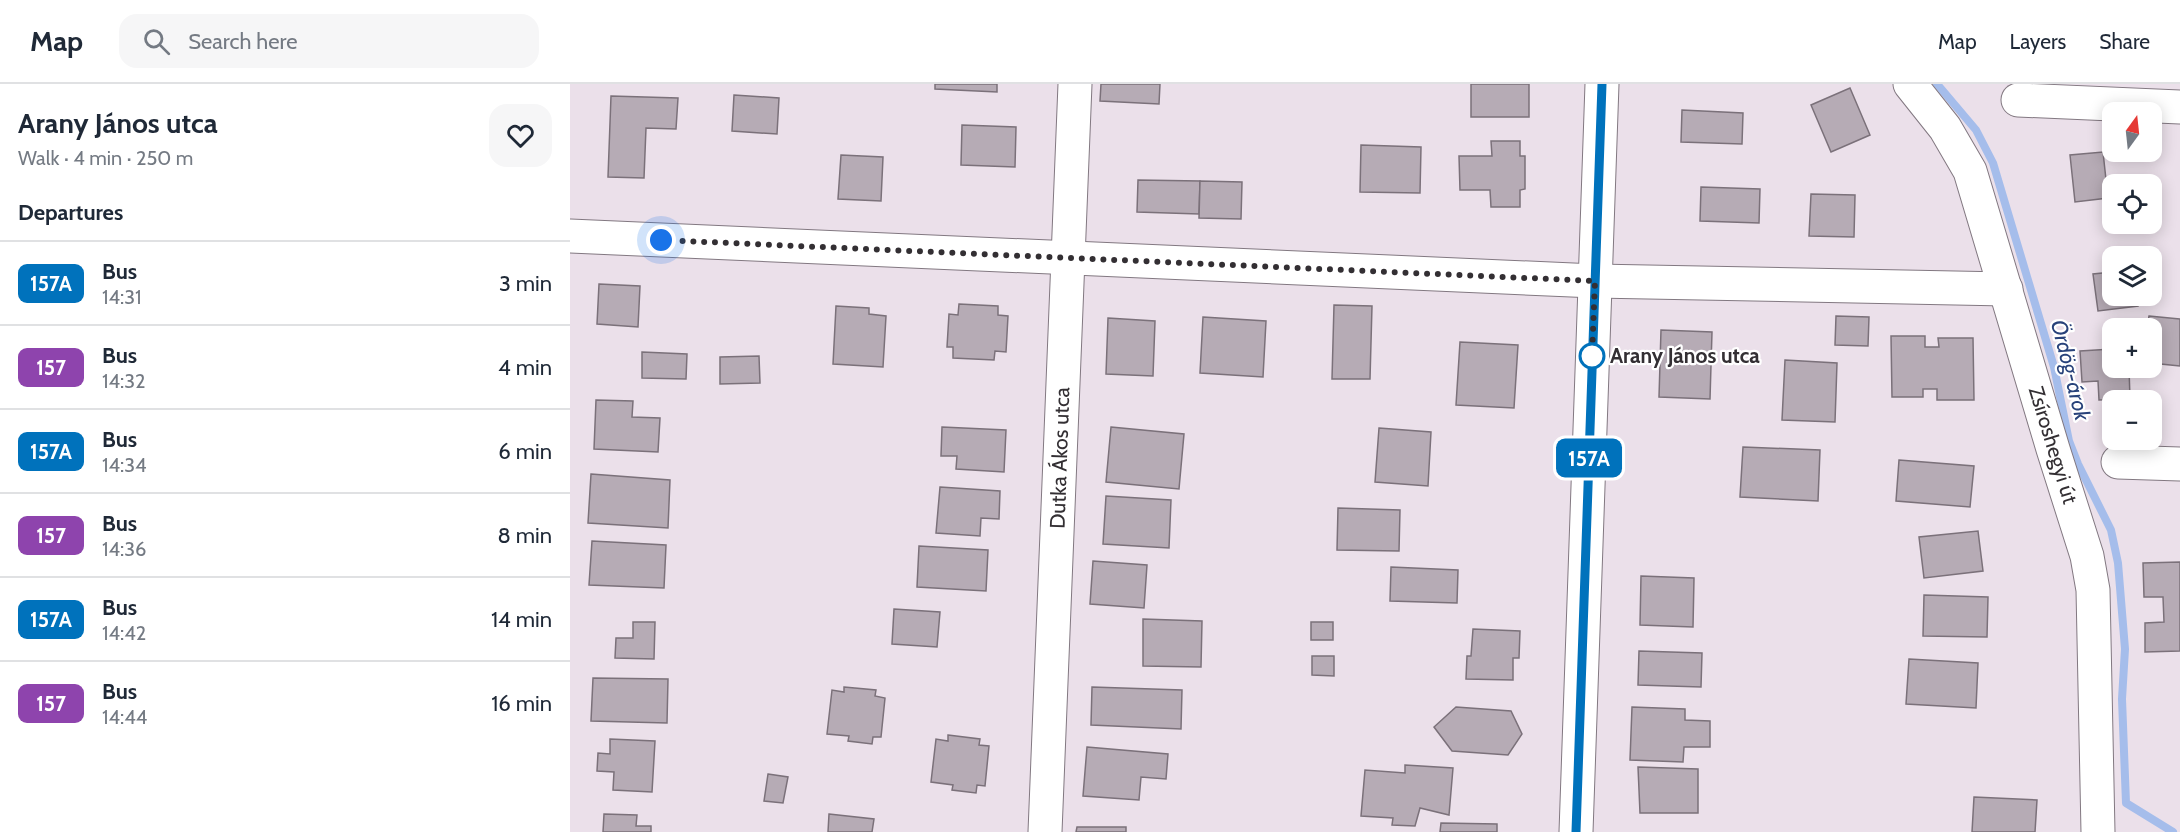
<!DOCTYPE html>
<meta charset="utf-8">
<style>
body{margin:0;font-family:Cabin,sans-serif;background:#f6f6f7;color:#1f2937;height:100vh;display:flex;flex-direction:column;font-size:22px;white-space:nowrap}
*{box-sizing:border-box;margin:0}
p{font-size:20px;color:#747a83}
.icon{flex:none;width:33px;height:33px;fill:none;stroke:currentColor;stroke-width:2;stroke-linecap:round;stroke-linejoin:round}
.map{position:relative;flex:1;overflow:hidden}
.details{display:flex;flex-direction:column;background:#fff;width:570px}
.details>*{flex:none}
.badge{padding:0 12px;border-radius:9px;font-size:21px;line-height:39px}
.needle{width:39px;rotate:15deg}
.buttons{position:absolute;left:1532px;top:18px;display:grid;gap:12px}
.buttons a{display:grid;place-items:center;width:60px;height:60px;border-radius:12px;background:#fff;box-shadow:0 3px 15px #0003;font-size:30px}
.you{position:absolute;width:30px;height:30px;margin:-15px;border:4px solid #fff;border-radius:50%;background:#1a73e8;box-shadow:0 0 0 9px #1a73e833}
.map>.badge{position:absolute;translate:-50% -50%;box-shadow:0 0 0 3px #fff}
h2{padding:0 18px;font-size:22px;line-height:54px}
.round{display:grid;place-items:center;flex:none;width:63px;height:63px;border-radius:18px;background:#f6f6f7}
.headline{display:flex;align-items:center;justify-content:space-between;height:102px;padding:0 18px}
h1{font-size:28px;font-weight:800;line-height:45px}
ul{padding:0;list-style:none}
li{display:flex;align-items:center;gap:18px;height:84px;padding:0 18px;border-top:2px solid #e0e1e3}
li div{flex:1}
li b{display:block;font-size:22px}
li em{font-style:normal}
li .badge{min-width:66px;font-weight:700;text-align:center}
header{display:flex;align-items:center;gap:36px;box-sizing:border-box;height:84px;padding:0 30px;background:#fff;border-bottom:2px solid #e0e1e3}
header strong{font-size:28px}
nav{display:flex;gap:33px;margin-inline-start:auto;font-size:21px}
.search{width:420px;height:54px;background:#f6f6f7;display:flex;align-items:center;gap:15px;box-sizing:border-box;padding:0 21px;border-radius:18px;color:#747a83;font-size:22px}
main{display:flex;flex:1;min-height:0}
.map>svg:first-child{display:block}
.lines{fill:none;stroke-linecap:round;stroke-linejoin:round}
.stream{stroke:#a5bdeb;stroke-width:8}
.building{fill:#b6abb5;stroke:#7b717a;stroke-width:1.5}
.minor-casing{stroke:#827881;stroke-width:35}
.minor{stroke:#fff;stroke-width:33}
.line-casing{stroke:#fff;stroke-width:14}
.line{stroke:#0072bc;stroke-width:9}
.walk{stroke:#332f33;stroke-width:6;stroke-dasharray:0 10.8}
.stop-dot{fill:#fff;stroke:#0072bc;stroke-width:3}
.labels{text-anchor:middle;stroke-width:4.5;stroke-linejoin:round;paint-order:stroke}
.stop-label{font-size:21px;font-weight:bold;fill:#332f33;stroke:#fff;text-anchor:start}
.street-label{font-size:21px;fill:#332f33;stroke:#fff}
.water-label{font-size:22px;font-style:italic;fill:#28427a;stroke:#fff}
</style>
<header>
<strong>Map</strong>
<div class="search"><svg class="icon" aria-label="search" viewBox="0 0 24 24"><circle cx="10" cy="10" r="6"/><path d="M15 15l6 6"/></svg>Search here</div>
<nav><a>Map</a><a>Layers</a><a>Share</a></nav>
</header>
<main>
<section class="details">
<div class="headline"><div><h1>Arany János utca</h1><p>Walk · 4 min · 250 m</p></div><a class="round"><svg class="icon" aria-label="heart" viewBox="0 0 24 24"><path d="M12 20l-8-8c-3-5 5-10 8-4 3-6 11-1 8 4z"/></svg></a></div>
<h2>Departures</h2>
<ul>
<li><span class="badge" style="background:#0072bc;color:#fff">157A</span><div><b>Bus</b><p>14:31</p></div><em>3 min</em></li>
<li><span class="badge" style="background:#8e44ad;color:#fff">157</span><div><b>Bus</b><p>14:32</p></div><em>4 min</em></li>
<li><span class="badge" style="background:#0072bc;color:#fff">157A</span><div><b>Bus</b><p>14:34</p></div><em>6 min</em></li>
<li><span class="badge" style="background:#8e44ad;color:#fff">157</span><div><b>Bus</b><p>14:36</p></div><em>8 min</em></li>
<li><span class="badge" style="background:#0072bc;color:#fff">157A</span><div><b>Bus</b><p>14:42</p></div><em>14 min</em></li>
<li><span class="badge" style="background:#8e44ad;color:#fff">157</span><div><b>Bus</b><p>14:44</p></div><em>16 min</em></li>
</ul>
</section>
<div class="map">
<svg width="1610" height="748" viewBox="0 0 1610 748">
<rect width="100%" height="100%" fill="#ebe0ea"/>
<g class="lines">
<!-- stream -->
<path class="stream" d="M 1367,0 L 1406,46 L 1423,79 L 1484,283 L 1499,357 L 1508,380 L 1541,446 L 1548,479 L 1555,565 L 1552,615 L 1556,719 L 1603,748"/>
</g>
<!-- building -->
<g class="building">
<path d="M 365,0 L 427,0 L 427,8 L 365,5 Z"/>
<path d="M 531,0 L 590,0 L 589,20 L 530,17 Z"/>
<rect x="901" y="0" width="58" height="33"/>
<path d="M 1280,4 L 1300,51 L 1261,68 L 1241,21 Z"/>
<path d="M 164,11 L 209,14 L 207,50 L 162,47 Z"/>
<path d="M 41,12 L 108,14 L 106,45 L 76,44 L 74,94 L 38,93 Z"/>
<path d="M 1112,26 L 1173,29 L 1172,60 L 1111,58 Z"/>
<path d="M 392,41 L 446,43 L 445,83 L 391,81 Z"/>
<path d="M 921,57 L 950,57 L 950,72 L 955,72 L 955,105 L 950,106 L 950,123 L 921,123 L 920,106 L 890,106 L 889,72 L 922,72 Z"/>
<path d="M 791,61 L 851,63 L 850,109 L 790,108 Z"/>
<path d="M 1533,68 L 1538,114 L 1505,118 L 1500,71 Z"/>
<path d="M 271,71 L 313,73 L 311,117 L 268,115 Z"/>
<path d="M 568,96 L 630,97 L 629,130 L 567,128 Z"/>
<path d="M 630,97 L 672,98 L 671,135 L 629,134 Z"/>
<path d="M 1131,103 L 1190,105 L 1189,139 L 1130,137 Z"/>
<path d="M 1241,110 L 1285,111 L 1284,153 L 1239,152 Z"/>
<path d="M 1542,188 L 1542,212 L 1567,212 L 1568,222 L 1528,227 L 1523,190 Z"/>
<path d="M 29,200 L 70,202 L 68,243 L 27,240 Z"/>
<path d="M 389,220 L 428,222 L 428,231 L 438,232 L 436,268 L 425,267 L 424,276 L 383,274 L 383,263 L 377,263 L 379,230 L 388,231 Z"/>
<path d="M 764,221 L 802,222 L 800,295 L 762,295 Z"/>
<path d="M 266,222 L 299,224 L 299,230 L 316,232 L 313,283 L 263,280 Z"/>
<path d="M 1266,232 L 1299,233 L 1298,262 L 1265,261 Z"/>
<path d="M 1579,232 L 1610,235 L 1610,282 L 1581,279 L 1581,244 L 1577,244 Z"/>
<path d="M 633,233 L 696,237 L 693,293 L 630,289 Z"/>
<path d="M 538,234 L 585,237 L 583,292 L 536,290 Z"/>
<path d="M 1091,246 L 1142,248 L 1140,315 L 1089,313 Z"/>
<path d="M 1321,252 L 1355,252 L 1355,263 L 1369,263 L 1368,254 L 1403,254 L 1404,316 L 1367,316 L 1367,305 L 1353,305 L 1353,313 L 1322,313 Z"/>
<path d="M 890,258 L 948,261 L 944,324 L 886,321 Z"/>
<path d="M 1542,265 L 1542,284 L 1559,284 L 1560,315 L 1529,316 L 1528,297 L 1512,298 L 1510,267 Z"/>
<path d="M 72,268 L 117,270 L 116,295 L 72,294 Z"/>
<path d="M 189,272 L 190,299 L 150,300 L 150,273 Z"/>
<path d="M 1215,276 L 1267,279 L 1265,338 L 1212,336 Z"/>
<path d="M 26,316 L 63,317 L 62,333 L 90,334 L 88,368 L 24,365 Z"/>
<path d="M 372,343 L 436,346 L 434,388 L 386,385 L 387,372 L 371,372 Z"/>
<path d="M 541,343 L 614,350 L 609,405 L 536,398 Z"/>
<path d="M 809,344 L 861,348 L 858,402 L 805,398 Z"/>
<path d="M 1173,363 L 1250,366 L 1248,417 L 1170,413 Z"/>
<path d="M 1329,376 L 1404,382 L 1400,423 L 1326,417 Z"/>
<path d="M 21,390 L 100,396 L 98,444 L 18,439 Z"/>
<path d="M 370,403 L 430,407 L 429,435 L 411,434 L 410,452 L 366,449 Z"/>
<path d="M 536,412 L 601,416 L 599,464 L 533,460 Z"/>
<path d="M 768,424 L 830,426 L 829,467 L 767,466 Z"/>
<path d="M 1408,447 L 1413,487 L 1354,494 L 1349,453 Z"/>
<path d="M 22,457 L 96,461 L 94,504 L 19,501 Z"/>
<path d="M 349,462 L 418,466 L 416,507 L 347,503 Z"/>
<path d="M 523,477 L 577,481 L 574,524 L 520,520 Z"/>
<path d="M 1610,478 L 1610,567 L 1575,568 L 1575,539 L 1594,538 L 1593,513 L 1574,513 L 1573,479 Z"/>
<path d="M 821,483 L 888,486 L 887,519 L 820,517 Z"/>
<path d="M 1071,492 L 1124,494 L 1123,543 L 1070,541 Z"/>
<path d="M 1354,511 L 1418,513 L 1417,553 L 1353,552 Z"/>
<path d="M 324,525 L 370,528 L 367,563 L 322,560 Z"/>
<path d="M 573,535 L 632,537 L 631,583 L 573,582 Z"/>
<path d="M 63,538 L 85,538 L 84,575 L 45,574 L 46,554 L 63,554 Z"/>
<rect x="741" y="538" width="22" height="18"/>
<path d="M 903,545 L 950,547 L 949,574 L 943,574 L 943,596 L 896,595 L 897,572 L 901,572 Z"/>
<path d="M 1069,567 L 1132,569 L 1131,603 L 1068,601 Z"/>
<path d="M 742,572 L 764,572 L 764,592 L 742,591 Z"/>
<path d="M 1339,575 L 1408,579 L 1406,624 L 1336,620 Z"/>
<path d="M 23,594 L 98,595 L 97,639 L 21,637 Z"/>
<path d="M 274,603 L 306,606 L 305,612 L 315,614 L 311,653 L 303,653 L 302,660 L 278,657 L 279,652 L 257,650 L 262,606 L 274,608 Z"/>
<path d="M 522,603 L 612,606 L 611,645 L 521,641 Z"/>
<path d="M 886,623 L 941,627 L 952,650 L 938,671 L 882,667 L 864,643 Z"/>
<path d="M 1062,623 L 1115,625 L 1115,636 L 1140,637 L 1140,663 L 1114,663 L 1113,678 L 1060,676 Z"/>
<path d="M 378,651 L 410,655 L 409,661 L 419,662 L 415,702 L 407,701 L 406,709 L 382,706 L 383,701 L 361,698 L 366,655 L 378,657 Z"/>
<path d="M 40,655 L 85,657 L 82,708 L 43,706 L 44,688 L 27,687 L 28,669 L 40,670 Z"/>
<path d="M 517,663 L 598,670 L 596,695 L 571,693 L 569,716 L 513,712 Z"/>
<path d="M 835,681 L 883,684 L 879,731 L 850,724 L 845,742 L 822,741 L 823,734 L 791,732 L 795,686 L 835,689 Z"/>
<path d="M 1068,683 L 1128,685 L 1128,729 L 1070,729 Z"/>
<path d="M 198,690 L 218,693 L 213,719 L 194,717 Z"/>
<path d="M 1404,713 L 1467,716 L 1465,748 L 1402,748 Z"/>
<path d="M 34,730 L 67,731 L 66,742 L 81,742 L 81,748 L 33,748 Z"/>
<path d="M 259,730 L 304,735 L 302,748 L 258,748 Z"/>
<path d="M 871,739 L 927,740 L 927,748 L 870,748 Z"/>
<path d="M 507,743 L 556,743 L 556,748 L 506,748 Z"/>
</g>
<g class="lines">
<defs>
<g id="minor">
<path d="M 1340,0 L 1375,44 L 1400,87 L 1483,365 L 1517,472 L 1523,506 L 1528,748"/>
<path d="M 1448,16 L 1610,23"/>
<path d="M 0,152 L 1025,197 L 1436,205"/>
<path d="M 1548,378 L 1610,380"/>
<path d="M 475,748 L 505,0"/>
<path d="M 1006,748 L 1032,0"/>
</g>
</defs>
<!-- minor casing -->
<use href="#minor" class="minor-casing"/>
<!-- minor -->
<use href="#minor" class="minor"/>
</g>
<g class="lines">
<defs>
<path id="line" d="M 1006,748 L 1032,0"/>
</defs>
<!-- line casing -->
<use href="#line" class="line-casing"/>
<!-- line -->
<use href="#line" class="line"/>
<!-- walk -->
<path class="walk" d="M 91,156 L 1025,197 L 1022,272"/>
</g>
<!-- markers -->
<circle class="stop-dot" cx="1022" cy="272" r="12"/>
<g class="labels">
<!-- stop labels -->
<g class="stop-label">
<text x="1040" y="279">Arany János utca</text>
</g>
<!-- street labels -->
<g class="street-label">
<text transform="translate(1483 361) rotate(73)" y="7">Zsíroshegyi út</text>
<text transform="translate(490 374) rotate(-88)" y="7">Dutka Ákos utca</text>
</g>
<!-- water labels -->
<g class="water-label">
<text transform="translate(1501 286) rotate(76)" y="8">Ördög-árok</text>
</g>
</g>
</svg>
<div class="buttons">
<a><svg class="needle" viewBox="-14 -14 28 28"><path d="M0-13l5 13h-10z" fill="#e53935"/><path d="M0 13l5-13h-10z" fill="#747a83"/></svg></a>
<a><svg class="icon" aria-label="locate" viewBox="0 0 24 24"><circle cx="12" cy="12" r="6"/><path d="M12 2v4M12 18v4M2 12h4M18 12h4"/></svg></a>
<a><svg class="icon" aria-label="layers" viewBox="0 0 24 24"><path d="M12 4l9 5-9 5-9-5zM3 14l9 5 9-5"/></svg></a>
<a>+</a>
<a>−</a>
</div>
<div class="you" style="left:91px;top:156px"></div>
<b class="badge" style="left:1019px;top:374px;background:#0072bc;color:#fff">157A</b>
</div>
</main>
